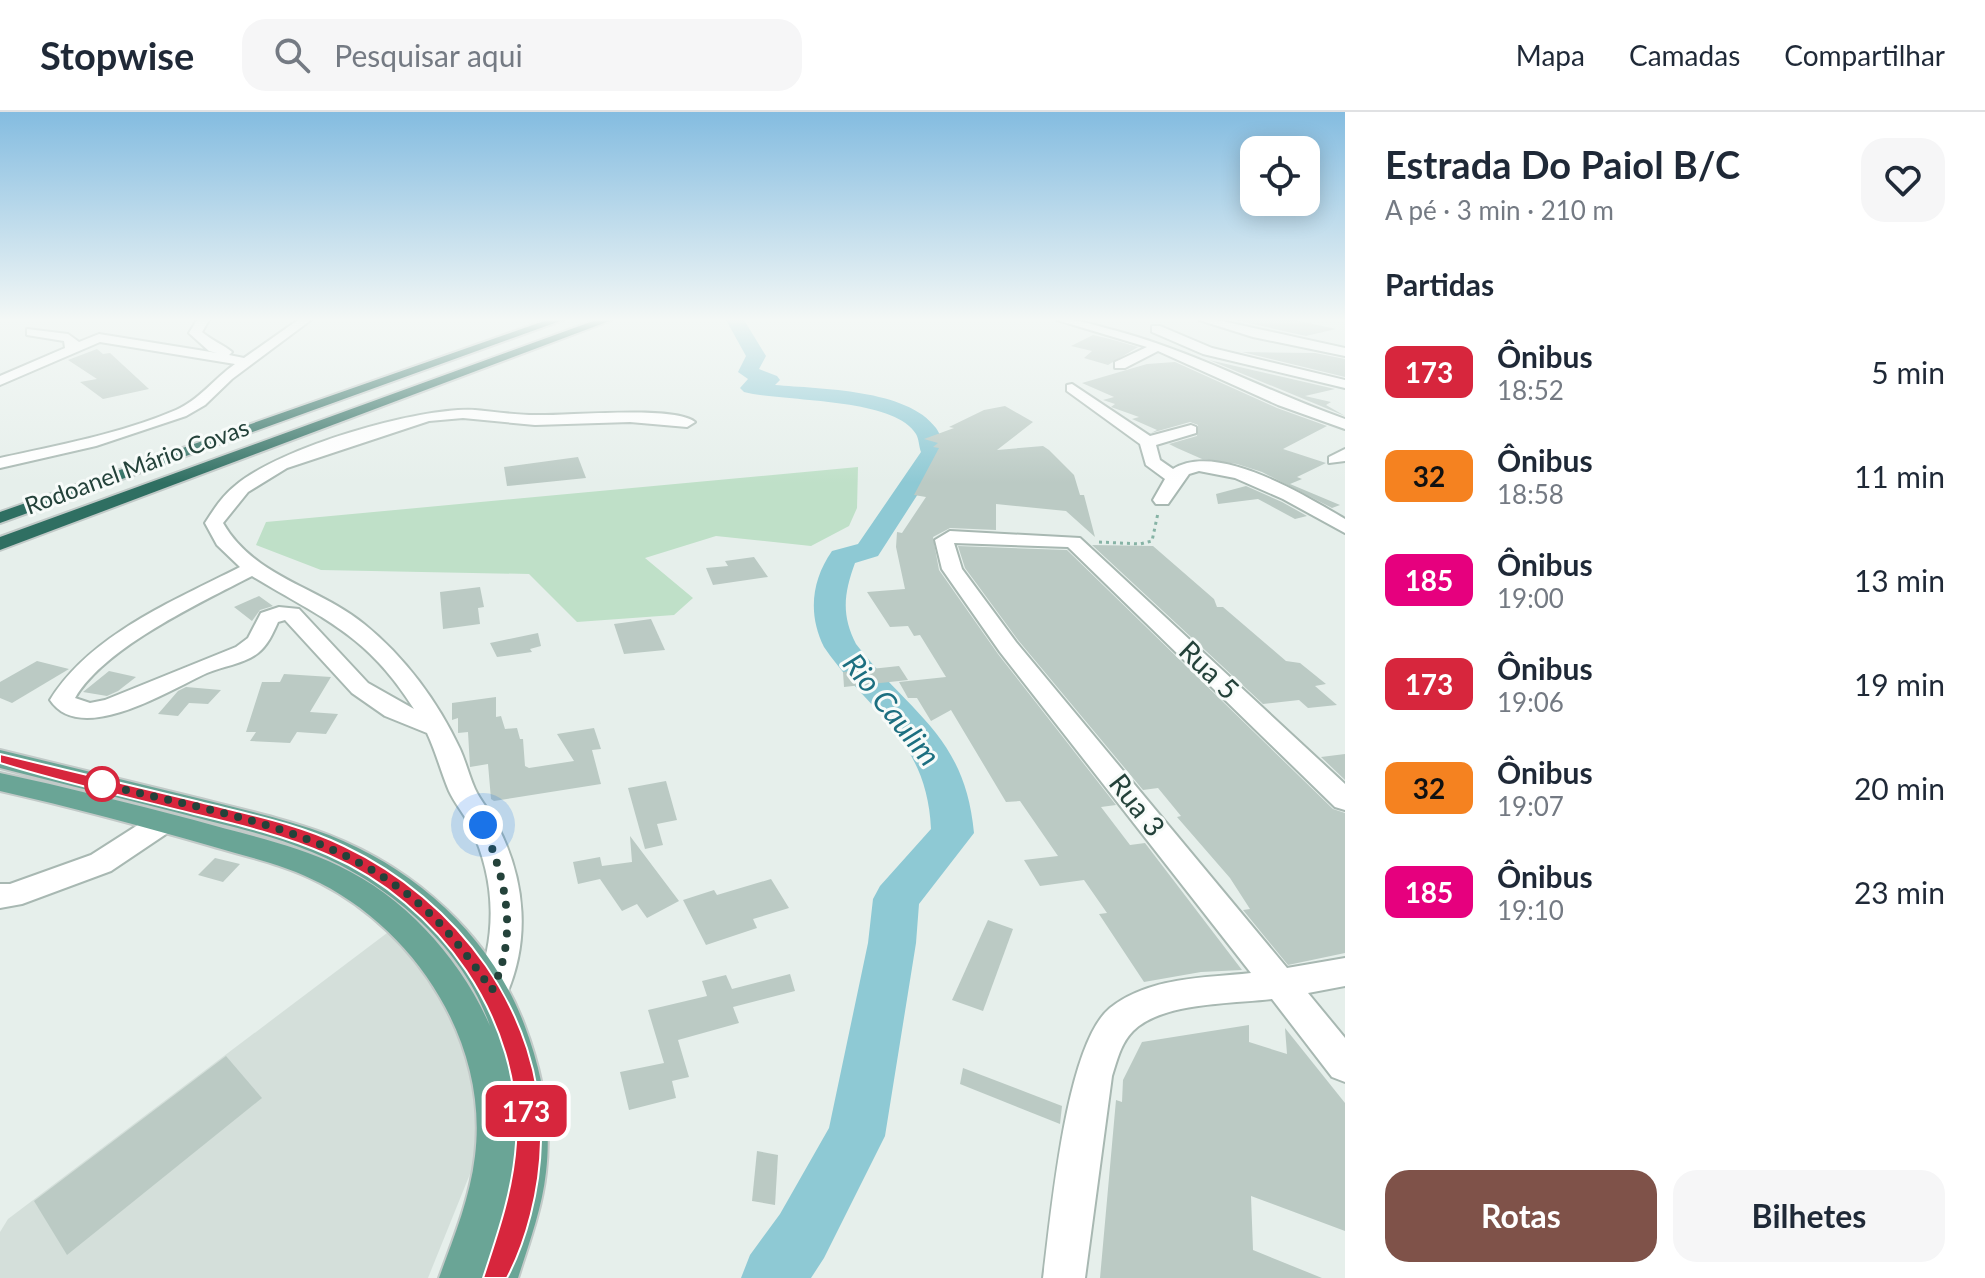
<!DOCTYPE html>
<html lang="pt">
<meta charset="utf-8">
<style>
body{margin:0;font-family:Lato,sans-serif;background:#f6f6f7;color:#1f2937;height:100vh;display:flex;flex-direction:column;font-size:30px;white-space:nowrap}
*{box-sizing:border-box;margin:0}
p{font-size:26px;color:#747a83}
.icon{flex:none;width:44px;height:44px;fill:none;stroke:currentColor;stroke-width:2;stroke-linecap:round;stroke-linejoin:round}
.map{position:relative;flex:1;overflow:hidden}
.sheet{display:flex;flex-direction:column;background:#fff;width:640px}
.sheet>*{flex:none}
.badge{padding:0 16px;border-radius:12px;font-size:28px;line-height:52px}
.fabs{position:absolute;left:1240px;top:24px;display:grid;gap:16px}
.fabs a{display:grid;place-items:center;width:80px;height:80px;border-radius:16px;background:#fff;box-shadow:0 4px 20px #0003;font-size:40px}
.you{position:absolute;width:40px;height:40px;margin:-20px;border:6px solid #fff;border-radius:50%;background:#1a73e8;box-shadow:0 0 0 12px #1a73e833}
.map>.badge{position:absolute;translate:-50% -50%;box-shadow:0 0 0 4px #fff}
h2{padding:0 40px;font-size:30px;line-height:72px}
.round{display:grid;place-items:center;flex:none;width:84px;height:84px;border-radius:24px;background:#f6f6f7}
.summary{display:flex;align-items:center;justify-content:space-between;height:136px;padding:0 40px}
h1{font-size:38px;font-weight:700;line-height:60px}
.button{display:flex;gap:16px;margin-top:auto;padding:16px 40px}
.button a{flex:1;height:92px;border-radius:24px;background:#7f5249;color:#fff;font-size:32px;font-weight:700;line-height:92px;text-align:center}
.button a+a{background:#f6f6f7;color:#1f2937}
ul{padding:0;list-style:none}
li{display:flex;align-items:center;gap:24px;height:104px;padding:0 40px}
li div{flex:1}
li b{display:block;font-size:30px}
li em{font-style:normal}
li .badge{min-width:88px;font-weight:700;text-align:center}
header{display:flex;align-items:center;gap:48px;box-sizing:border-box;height:112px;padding:0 40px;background:#fff;border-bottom:2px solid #e0e1e3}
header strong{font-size:38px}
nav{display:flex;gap:44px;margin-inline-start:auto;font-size:28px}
.search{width:560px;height:72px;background:#f6f6f7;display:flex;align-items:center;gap:20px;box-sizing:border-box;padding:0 28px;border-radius:24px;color:#747a83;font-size:30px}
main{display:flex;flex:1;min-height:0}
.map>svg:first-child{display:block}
.built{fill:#d4dfda}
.green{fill:#bfe0c8}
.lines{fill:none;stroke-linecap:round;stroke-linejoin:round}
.river{fill:#8ec9d4;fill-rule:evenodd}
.building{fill:#bbcac4}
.minor-casing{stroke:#a8b8b2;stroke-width:4}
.major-casing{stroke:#c2cac8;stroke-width:4}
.highway-casing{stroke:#c2cac8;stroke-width:4}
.path{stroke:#86b3a5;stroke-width:3;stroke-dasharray:3 4;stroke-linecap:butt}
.minor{fill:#fff;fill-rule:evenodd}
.major{fill:#6aa596;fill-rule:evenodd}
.highway{fill:#2f6f62;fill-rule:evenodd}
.line{fill:#d7263d;stroke:#fff;stroke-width:2}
.walk{stroke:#24423a;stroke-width:8;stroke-dasharray:0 14.4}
.stop-dot{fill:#fff;stroke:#d7263d;stroke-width:4}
.labels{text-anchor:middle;stroke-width:6;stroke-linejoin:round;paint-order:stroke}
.far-street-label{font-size:24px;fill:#24423a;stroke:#f7fbf9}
.street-label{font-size:28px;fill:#24423a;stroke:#f7fbf9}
.water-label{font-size:30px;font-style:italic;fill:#1c6f80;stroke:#f7fbf9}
</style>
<header>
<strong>Stopwise</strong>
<div class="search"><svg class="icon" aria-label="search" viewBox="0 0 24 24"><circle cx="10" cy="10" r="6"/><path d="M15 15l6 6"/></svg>Pesquisar aqui</div>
<nav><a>Mapa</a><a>Camadas</a><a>Compartilhar</a></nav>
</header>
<main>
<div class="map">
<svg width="1345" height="1166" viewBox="0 0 1345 1166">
<rect width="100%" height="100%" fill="#e6efeb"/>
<!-- built -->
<path class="built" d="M 391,818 L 457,908 L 480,970 L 474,1052 L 428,1166 L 0,1166 L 0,1120 L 8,1107 Z"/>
<!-- green -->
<path class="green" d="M 858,355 L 857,396 L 849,414 L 811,434 L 716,424 L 645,446 L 693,486 L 674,503 L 577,510 L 529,462 L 321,458 L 256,433 L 266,410 Z"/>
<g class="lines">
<!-- river -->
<path class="river" d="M 726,208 L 744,208 L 766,244 L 759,257 L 777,264 L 780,268 L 775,273 C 820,277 908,277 936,316 C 941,323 943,332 945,340 L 878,444 L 855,451 C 844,481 841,503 856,532 C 910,602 965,623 974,721 L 919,792 L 916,831 L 885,1024 L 824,1146 L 811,1166 L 741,1166 L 750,1143 L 780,1102 L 829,1016 L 868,831 L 873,787 L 880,774 L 931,717 C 927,627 870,602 824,535 C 808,503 811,469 832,439 L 858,432 L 921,340 C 919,335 919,327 916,322 C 894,285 783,290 744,280 L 740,276 L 748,267 L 738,260 L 746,244 Z"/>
</g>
<!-- building -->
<g class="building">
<path d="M 1235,208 L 1295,208 L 1336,217 L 1306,224 Z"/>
<path d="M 1093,223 L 1110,227 L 1138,235 L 1108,253 L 1084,246 L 1092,239 L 1071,234 Z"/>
<path d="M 97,237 L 103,242 L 110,241 L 149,277 L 103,287 L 80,270 L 97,267 L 68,248 Z"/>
<path d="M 1242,240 L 1315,241 L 1345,247 L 1345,265 Z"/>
<path d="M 1209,248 L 1335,277 L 1305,284 L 1331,290 L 1326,293 L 1345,304 Z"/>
<path d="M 1175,250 L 1277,296 L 1327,314 L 1283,337 L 1326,351 L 1297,365 L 1302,367 L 1290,372 L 1340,393 L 1332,396 L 1262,360 L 1237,352 L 1202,347 L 1177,336 L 1169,332 L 1197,324 L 1198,313 L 1190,310 L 1151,321 L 1157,318 L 1132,307 L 1139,305 L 1111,295 L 1115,292 L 1103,288 L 1114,285 L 1082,271 L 1147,252 Z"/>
<path d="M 1005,294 L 1033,310 L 997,338 L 1043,334 L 1049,338 L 1074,363 L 1080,383 L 1084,383 L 1095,425 L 1066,399 L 996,392 L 996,418 L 950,416 L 933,425 L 939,458 L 998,542 L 1116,693 L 1101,695 L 1130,733 L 1145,731 L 1242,858 L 1201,860 L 1144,870 L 1099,802 L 1107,801 L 1084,768 L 1040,774 L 1024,748 L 1058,744 L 1020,689 L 1006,690 L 951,598 L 931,609 L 917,586 L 908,586 L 899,570 L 946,565 L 920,523 L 914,524 L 908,514 L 890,515 L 867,480 L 905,477 L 896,435 L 897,420 L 902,421 L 926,385 L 914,383 L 939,336 L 933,335 L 938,331 L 924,327 L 954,316 L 949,315 L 984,298 Z"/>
<path d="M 578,345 L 586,366 L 507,374 L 504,355 Z"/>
<path d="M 1246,374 L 1282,390 L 1307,404 L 1295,407 L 1258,387 L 1218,392 L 1216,382 Z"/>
<path d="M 1092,433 L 1153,434 L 1214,487 L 1217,495 L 1223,495 L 1286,549 L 1300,551 L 1326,572 L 1315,574 L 1337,593 L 1308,596 L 1299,588 L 1263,592 Z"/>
<path d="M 958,434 L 1067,438 L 1333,697 L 1345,701 L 1345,841 L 1288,853 L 1243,798 L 1250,797 L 1230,766 L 1177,705 L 1181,704 L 1158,676 L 1143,678 L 1018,528 L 965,456 Z"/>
<path d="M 754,445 L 768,465 L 713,473 L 706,456 L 728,454 L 725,449 Z"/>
<path d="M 480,475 L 484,495 L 478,496 L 480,512 L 443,517 L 440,480 Z"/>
<path d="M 259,484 L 273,494 L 260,498 L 252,509 L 234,495 Z"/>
<path d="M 651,507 L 665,538 L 624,542 L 614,512 Z"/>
<path d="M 538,521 L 541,534 L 530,537 L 532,540 L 497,545 L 490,531 Z"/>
<path d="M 37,549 L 69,557 L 12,591 L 0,586 L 0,570 Z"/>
<path d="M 899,554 L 908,568 L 844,575 L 843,560 Z"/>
<path d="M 109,559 L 136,565 L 118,579 L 107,584 L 83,580 Z"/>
<path d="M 284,562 L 331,565 L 310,600 L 338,602 L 326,622 L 297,620 L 290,631 L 250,629 L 256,620 L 246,620 L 262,570 L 280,570 Z"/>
<path d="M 186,575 L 221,578 L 208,592 L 189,591 L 178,604 L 158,602 L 178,579 Z"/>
<path d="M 496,585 L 496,605 L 501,604 L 505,617 L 517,616 L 520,627 L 523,627 L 525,654 L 529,656 L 574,649 L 557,622 L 594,616 L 601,637 L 592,638 L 601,672 L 494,689 L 491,687 L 488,652 L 470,655 L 468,620 L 458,621 L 458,606 L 452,608 L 452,591 Z"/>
<path d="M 1345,642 L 1345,668 L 1321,645 Z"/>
<path d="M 666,669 L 677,708 L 657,712 L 663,733 L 645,737 L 628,676 Z"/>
<path d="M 630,724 L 679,789 L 647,806 L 637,792 L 622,799 L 600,767 L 578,772 L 573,750 L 600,745 L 602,754 L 632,750 Z"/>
<path d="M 215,746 L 240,752 L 223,770 L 198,763 Z"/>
<path d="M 771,767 L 789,796 L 753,807 L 757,816 L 706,833 L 683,788 L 714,778 L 717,783 Z"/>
<path d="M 988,808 L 1013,817 L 983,899 L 952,888 Z"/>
<path d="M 790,862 L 795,879 L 733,895 L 739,911 L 678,928 L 689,965 L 672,969 L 676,986 L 629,998 L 620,960 L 664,951 L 648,898 L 707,884 L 702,869 L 726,863 L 732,877 Z"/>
<path d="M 1249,913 L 1249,930 L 1287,942 L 1285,916 L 1345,991 L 1345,1119 L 1251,1084 L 1253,1138 L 1322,1166 L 1100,1166 L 1116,988 L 1122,990 L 1123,968 L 1142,930 Z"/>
<path d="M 226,944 L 262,986 L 67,1143 L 34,1089 Z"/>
<path d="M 963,956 L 1062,994 L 1060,1012 L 960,972 Z"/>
<path d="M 757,1039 L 778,1043 L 775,1093 L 752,1089 Z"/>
</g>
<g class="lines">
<defs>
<g id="minor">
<path d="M 197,208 L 209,208 L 202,220 C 211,228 224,233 232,240 L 229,243 L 244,246 L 298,208 L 311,208 L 232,267 L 205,293 L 186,304 L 96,334 L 0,356 L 0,346 C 58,333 120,322 176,298 C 199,288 214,267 235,252 L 100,230 L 0,273 L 0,264 L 65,236 L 64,229 L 27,223 L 27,217 L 68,222 L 79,230 L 99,222 L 217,241 L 209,239 L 189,221 Z"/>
<path d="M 1057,208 C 1077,206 1097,214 1117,219 C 1195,240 1268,280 1345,307 L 1345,317 L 1278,293 L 1158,239 L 1125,256 L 1115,256 L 1115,250 L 1147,235 Z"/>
<path d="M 1199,208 L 1217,208 L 1345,236 L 1345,244 L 1253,225 Z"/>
<path d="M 1152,214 L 1160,214 L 1212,236 L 1345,268 L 1345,276 L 1203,242 L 1152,220 Z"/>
<path d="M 1072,272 L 1150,324 L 1191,313 L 1196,315 L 1196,321 L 1156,333 L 1160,348 L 1173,357 C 1217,329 1306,384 1345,407 L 1345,421 L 1283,387 L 1235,366 L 1199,359 L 1189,362 L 1168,392 L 1156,392 L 1153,388 L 1165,367 L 1146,353 L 1140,332 L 1067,279 L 1067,273 Z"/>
<path d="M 475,298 C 495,300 516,303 536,303 C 567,304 675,293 695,310 L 687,315 L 630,310 L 535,313 L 463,306 L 429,309 L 287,356 L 248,380 L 223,411 C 254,465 319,475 364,512 C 405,545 438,590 460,637 C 466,650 469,664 475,677 C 481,690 491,700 497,713 C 526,768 531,831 504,888 L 492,892 L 480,888 L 475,878 C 497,825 496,769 471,716 C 465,703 455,692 449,679 C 441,660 436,640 427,621 L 385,604 L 352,581 L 285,508 L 278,510 C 273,521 268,533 258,541 C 244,552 223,554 207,561 C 171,577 81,635 50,588 C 90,523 173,489 240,455 L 217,433 L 205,411 C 214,397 223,383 236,373 C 280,336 417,295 475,298 ZM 252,464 C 323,507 367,522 414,597 L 368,571 L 299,497 L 279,495 L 261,501 L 248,526 L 236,535 L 105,588 L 90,591 L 75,586 C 105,535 200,491 252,464 Z"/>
<path d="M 1345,337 L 1345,349 L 1329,351 L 1329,345 Z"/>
<path d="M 950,419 L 1080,426 L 1345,672 L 1345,698 L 1335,695 L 1068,435 L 954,431 L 962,457 L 1016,530 L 1287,856 L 1345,846 L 1345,874 L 1308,881 L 1345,926 L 1345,970 L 1332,965 L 1272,887 C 1232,892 1162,890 1133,919 C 1121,931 1117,948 1112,964 L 1085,1166 L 1043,1166 C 1051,1106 1065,933 1110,896 C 1149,865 1204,866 1251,861 L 1000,540 L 942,457 L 935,428 Z"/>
<path d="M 162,701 L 172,704 L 176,711 L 172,718 L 111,759 L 22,792 L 0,796 L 0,772 L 10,772 L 91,743 L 152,704 Z"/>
</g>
<path id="major" d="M 0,638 C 63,653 126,669 189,684 C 236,696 284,706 329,723 C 416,757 491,825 524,912 C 542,959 552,1010 546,1060 C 542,1097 529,1131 518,1166 L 439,1166 C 453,1127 470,1087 475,1044 C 489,933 418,821 320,771 C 286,753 248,745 211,734 C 141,714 71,695 0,679 L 0,661 C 65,675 130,691 194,708 C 242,722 294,732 339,754 C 405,785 461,847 490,914 C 463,834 388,771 312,740 C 267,721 218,712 171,699 C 114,685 57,670 0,656 Z"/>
<g id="highway">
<path d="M 547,208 L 563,208 L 0,411 L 0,400 Z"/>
<path d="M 596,208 L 612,208 L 0,438 L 0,425 Z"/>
</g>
</defs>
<!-- minor casing -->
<use href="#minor" class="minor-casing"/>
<!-- major casing -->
<use href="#major" class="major-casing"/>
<!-- highway casing -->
<use href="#highway" class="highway-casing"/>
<!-- path -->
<path class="path" d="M 1099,430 L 1140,432 L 1152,429 L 1158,401"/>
<!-- minor -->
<use href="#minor" class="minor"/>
<!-- major -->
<use href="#major" class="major"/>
<!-- highway -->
<use href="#highway" class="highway"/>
</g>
<!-- sky -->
<linearGradient id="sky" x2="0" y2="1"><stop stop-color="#84bce0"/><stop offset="0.56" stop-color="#f4f8f6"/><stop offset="1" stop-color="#f4f8f6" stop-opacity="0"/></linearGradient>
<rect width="1345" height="371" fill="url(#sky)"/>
<!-- line -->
<path class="line" d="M 0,642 C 67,658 133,674 200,690 C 248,702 299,712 344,734 C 458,788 543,901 541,1029 C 540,1079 526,1130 507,1166 L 483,1166 C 498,1121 513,1078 516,1031 C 523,908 439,791 328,743 C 285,724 240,713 194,702 C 128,685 60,670 0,651 Z"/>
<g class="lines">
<!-- walk -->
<path class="walk" d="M 102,672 L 93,670 C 207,699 336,715 426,798 C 452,822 472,850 492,878 C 519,823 506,768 483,713"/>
</g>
<!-- markers -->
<circle class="stop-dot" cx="102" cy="672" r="16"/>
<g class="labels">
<!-- far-street labels -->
<g class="far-street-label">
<text transform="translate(137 355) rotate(-20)" y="8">Rodoanel Mário Covas</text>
</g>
<!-- street labels -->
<g class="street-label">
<text transform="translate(1209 558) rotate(44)" y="10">Rua 5</text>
<text transform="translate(1137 693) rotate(52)" y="10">Rua 3</text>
</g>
<!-- water labels -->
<g class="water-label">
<text transform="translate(891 598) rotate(51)" y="10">Rio Caulim</text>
</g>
</g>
</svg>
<div class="fabs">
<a><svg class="icon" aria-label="locate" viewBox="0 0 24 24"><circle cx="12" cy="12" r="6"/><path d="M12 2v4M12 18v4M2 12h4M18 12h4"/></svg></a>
</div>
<div class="you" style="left:483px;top:713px"></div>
<b class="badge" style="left:526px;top:999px;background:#d7263d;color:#fff">173</b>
</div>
<section class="sheet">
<div class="summary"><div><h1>Estrada Do Paiol B/C</h1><p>A pé · 3 min · 210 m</p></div><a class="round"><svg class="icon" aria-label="heart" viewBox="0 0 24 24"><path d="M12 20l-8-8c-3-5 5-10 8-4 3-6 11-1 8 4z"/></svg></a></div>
<h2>Partidas</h2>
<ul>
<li><span class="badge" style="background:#d7263d;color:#fff">173</span><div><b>Ônibus</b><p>18:52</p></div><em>5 min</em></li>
<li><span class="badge" style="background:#f58220;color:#111">32</span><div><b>Ônibus</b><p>18:58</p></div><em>11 min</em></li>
<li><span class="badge" style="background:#e6007e;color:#fff">185</span><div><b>Ônibus</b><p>19:00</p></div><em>13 min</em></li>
<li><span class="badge" style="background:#d7263d;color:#fff">173</span><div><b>Ônibus</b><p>19:06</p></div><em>19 min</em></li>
<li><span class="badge" style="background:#f58220;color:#111">32</span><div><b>Ônibus</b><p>19:07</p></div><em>20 min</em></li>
<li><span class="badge" style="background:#e6007e;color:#fff">185</span><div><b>Ônibus</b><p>19:10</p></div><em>23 min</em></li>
</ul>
<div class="button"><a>Rotas</a><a>Bilhetes</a></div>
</section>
</main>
